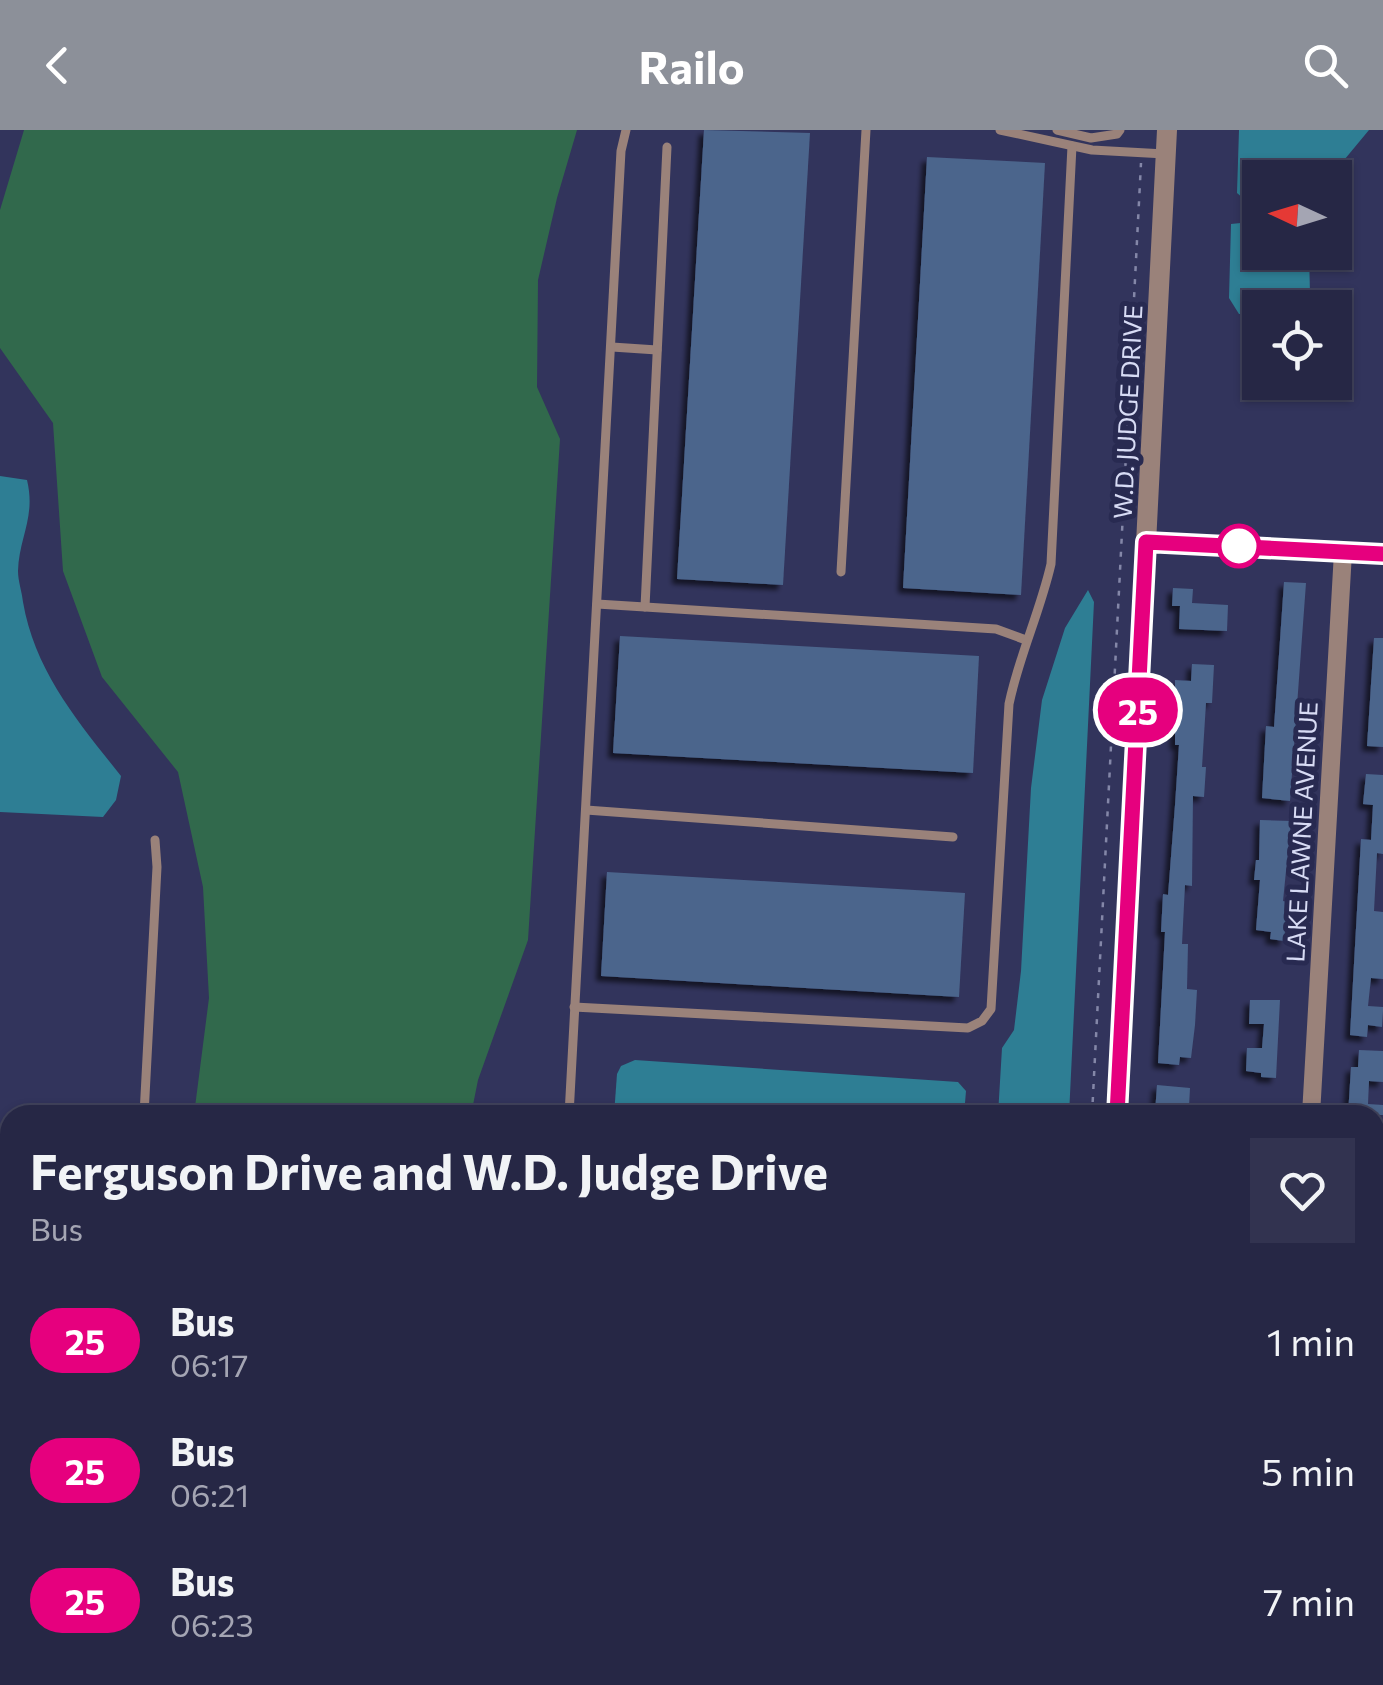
<!DOCTYPE html>
<style>
body{margin:0;font-family:Commissioner,sans-serif;background:#323350;color:#f1f3f6;height:100vh;display:flex;flex-direction:column;font-size:38px;white-space:nowrap}
*{box-sizing:border-box;margin:0}
p{font-size:32px;color:#a4a5b3}
.icon{flex:none;width:55px;height:55px;fill:none;stroke:currentColor;stroke-width:2;stroke-linecap:round;stroke-linejoin:round}
.map{position:relative;flex:1;overflow:hidden}
.sheet{position:absolute;left:0px;top:975px;width:1385px;height:580px;display:flex;flex-direction:column;background:#262745;border-radius:30px 30px 0 0;box-shadow:0 2px 8px #0004,0 0 0 2px #42445e}
.sheet>*{flex:none}
.badge{padding:0 20px;border-radius:32px;font-size:35px;line-height:65px}
.needle{width:65px;rotate:274deg}
.controls{position:absolute;left:1242px;top:30px;display:grid;gap:20px}
.controls a{display:grid;place-items:center;width:110px;height:110px;border-radius:0px;background:#262745;box-shadow:0 2px 8px #0004,0 0 0 2px #42445e;font-size:50px}
.map>.badge{position:absolute;translate:-50% -50%;box-shadow:0 0 0 5px #fff}
.round{display:grid;place-items:center;flex:none;width:105px;height:105px;border-radius:0px;background:#323350}
.headline{display:flex;align-items:center;justify-content:space-between;height:170px;padding:0 30px}
h1{font-size:48px;font-weight:700;line-height:75px}
ul{padding:0;list-style:none}
li{display:flex;align-items:center;gap:30px;height:130px;padding:0 30px}
li div{flex:1}
li b{display:block;font-size:38px}
li em{font-style:normal}
li .badge{min-width:110px;font-weight:700;text-align:center}
header{display:flex;justify-content:space-between;align-items:center;height:130px;padding:0 30px;background:#8c9099;color:#fff;font-size:45px;font-weight:700}
.map>svg:first-child{display:block}
.green{fill:#31694c}
.water{fill:#2e7e94}
.building{fill:#4b658c;filter:url(#shadow)}
.lines{fill:none;stroke-linecap:round;stroke-linejoin:round}
.path{stroke:#8487a8;stroke-width:2.5;stroke-dasharray:5 8;stroke-linecap:butt}
.service{stroke:#9a827a;stroke-width:9}
.minor{stroke:#9a827a;stroke-width:18}
.tertiary{stroke:#9a827a;stroke-width:20}
.line-casing{stroke:#fff;stroke-width:22}
.line{stroke:#e6007e;stroke-width:15}
.stop-dot{fill:#fff;stroke:#e6007e;stroke-width:5}
.labels{text-anchor:middle;stroke-width:10;stroke-linejoin:round;paint-order:stroke}
.street-label{font-size:25px;fill:#d7dbf4;stroke:#282a51}
</style>
<header><svg class="icon" aria-label="back" viewBox="0 0 24 24"><path d="M15 5l-7 7 7 7"/></svg>Railo<svg class="icon" aria-label="search" viewBox="0 0 24 24"><circle cx="10" cy="10" r="6"/><path d="M15 15l6 6"/></svg></header>
<div class="map">
<svg width="1383" height="1555" viewBox="0 0 1383 1555">
<defs>
<filter id="shadow"><feDropShadow dx="-5" dy="5" stdDeviation="2.5" flood-color="#0009"/></filter>
</defs>
<rect width="100%" height="100%" fill="#32345c"/>
<!-- green -->
<path class="green" d="M 24,0 L 577,0 L 557,68 L 538,150 L 537,257 L 560,309 L 528,810 L 478,950 L 471,985 L 194,985 L 209,868 L 203,757 L 178,642 L 102,547 L 63,441 L 53,293 L 0,218 L 0,80 Z"/>
<!-- water -->
<g class="water">
<path d="M 1239,0 L 1369,0 L 1330,47 L 1260,48 L 1260,75 L 1251,75 L 1237,63 Z"/>
<path d="M 1260,91 L 1260,122 L 1309,123 L 1310,163 L 1298,177 L 1260,178 L 1260,184 L 1239,184 L 1229,168 L 1231,94 Z"/>
<path d="M 0,346 L 27,350 C 36,387 19,407 18,441 C 18,451 22,462 23,472 C 35,542 79,593 121,646 L 116,670 L 103,687 L 0,682 Z"/>
<path d="M 1088,460 L 1094,472 L 1069,985 L 998,985 L 1002,918 L 1014,900 L 1021,841 L 1031,658 L 1042,570 L 1065,498 Z"/>
<path d="M 635,930 L 958,952 L 966,961 L 964,985 L 614,985 L 617,944 L 621,936 Z"/>
</g>
<!-- building -->
<g class="building">
<path d="M 704,0 L 810,3 L 783,455 L 677,449 Z"/>
<path d="M 927,27 L 1045,33 L 1021,465 L 903,458 Z"/>
<path d="M 1284,452 L 1306,453 L 1290,671 L 1262,668 L 1266,596 L 1274,597 Z"/>
<path d="M 1173,458 L 1193,459 L 1192,473 L 1228,475 L 1227,501 L 1179,499 L 1180,476 L 1172,476 Z"/>
<path d="M 620,506 L 979,526 L 973,643 L 613,623 Z"/>
<path d="M 1374,508 L 1383,508 L 1383,617 L 1367,616 Z"/>
<path d="M 1192,534 L 1214,535 L 1212,573 L 1206,573 L 1202,637 L 1206,637 L 1204,667 L 1193,666 L 1192,756 L 1185,755 L 1182,814 L 1188,814 L 1187,859 L 1197,860 L 1195,895 L 1191,928 L 1180,927 L 1179,935 L 1158,933 L 1165,802 L 1161,802 L 1163,764 L 1168,765 L 1175,675 L 1179,615 L 1175,615 L 1175,550 L 1191,551 Z"/>
<path d="M 1366,644 L 1383,645 L 1383,724 L 1377,723 L 1374,781 L 1383,782 L 1383,849 L 1371,848 L 1368,876 L 1383,877 L 1383,881 L 1382,897 L 1368,895 L 1367,907 L 1350,905 L 1361,709 L 1371,710 L 1373,675 L 1363,674 Z"/>
<path d="M 1260,690 L 1291,691 L 1283,771 L 1288,772 L 1284,811 L 1270,809 L 1271,802 L 1256,800 L 1260,750 L 1254,750 L 1256,730 L 1259,730 Z"/>
<path d="M 607,742 L 965,763 L 959,867 L 601,846 Z"/>
<path d="M 1250,870 L 1280,870 L 1276,948 L 1261,947 L 1261,943 L 1246,941 L 1247,918 L 1262,918 L 1264,894 L 1249,894 Z"/>
<path d="M 1359,920 L 1383,921 L 1383,952 L 1369,951 L 1368,974 L 1383,975 L 1383,985 L 1348,985 L 1351,937 L 1358,937 Z"/>
<path d="M 1157,955 L 1190,958 L 1189,977 L 1178,976 L 1177,984 L 1155,983 Z"/>
</g>
<g class="lines">
<!-- path -->
<g class="path">
<path d="M 1092,985 L 1141,33"/>
<path d="M 1063,1555 L 1063,1545"/>
</g>
<!-- service -->
<g class="service">
<path d="M 1000,0 L 1092,20 L 1165,24"/>
<path d="M 1057,0 L 1091,8 L 1117,4 L 1120,0"/>
<path d="M 612,217 L 657,220"/>
<path d="M 841,442 L 866,0"/>
<path d="M 597,474 L 645,477 L 667,17"/>
<path d="M 645,477 L 996,499 L 1026,510"/>
<path d="M 586,680 L 953,707"/>
<path d="M 574,877 L 968,898 L 982,891 L 991,879 L 1009,574 C 1019,526 1040,482 1051,434 L 1072,16"/>
<path d="M 144,985 L 157,737 L 155,710"/>
<path d="M 569,985 L 621,21 L 626,0"/>
<path d="M 0,1216 L 10,1217"/>
<path d="M 1375,1541 L 1383,1542"/>
<path d="M 288,1555 L 289,1545"/>
<path d="M 534,1555 L 535,1545"/>
<path d="M 954,1555 L 955,1545"/>
<path d="M 1151,1555 L 1152,1545"/>
</g>
<!-- minor -->
<path class="minor" d="M 1311,985 L 1343,422"/>
<!-- tertiary -->
<g class="tertiary">
<path d="M 1146,412 L 1383,424"/>
<path d="M 1117,985 L 1167,0"/>
<path d="M 1087,1555 L 1088,1545"/>
</g>
</g>
<g class="lines">
<defs>
<path id="line" d="M 1117,985 L 1146,412 L 1383,424"/>
</defs>
<!-- line casing -->
<use href="#line" class="line-casing"/>
<!-- line -->
<use href="#line" class="line"/>
</g>
<!-- markers -->
<circle class="stop-dot" cx="1239" cy="416" r="20"/>
<g class="labels">
<!-- street labels -->
<g class="street-label">
<text transform="translate(1128 282) rotate(-87)" y="9">W.D. JUDGE DRIVE</text>
<text transform="translate(1302 702) rotate(-87)" y="9">LAKE LAWNE AVENUE</text>
</g>
</g>
</svg>
<div class="controls">
<a><svg class="needle" viewBox="-14 -14 28 28"><path d="M0-13l5 13h-10z" fill="#e53935"/><path d="M0 13l5-13h-10z" fill="#a4a5b3"/></svg></a>
<a><svg class="icon" aria-label="locate" viewBox="0 0 24 24"><circle cx="12" cy="12" r="6"/><path d="M12 2v4M12 18v4M2 12h4M18 12h4"/></svg></a>
</div>
<b class="badge" style="left:1138px;top:580px;background:#e6007e;color:#fff">25</b>
<section class="sheet">
<div class="headline"><div><h1>Ferguson Drive and W.D. Judge Drive</h1><p>Bus</p></div><a class="round"><svg class="icon" aria-label="heart" viewBox="0 0 24 24"><path d="M12 20l-8-8c-3-5 5-10 8-4 3-6 11-1 8 4z"/></svg></a></div>
<ul>
<li><span class="badge" style="background:#e6007e;color:#fff">25</span><div><b>Bus</b><p>06:17</p></div><em>1 min</em></li>
<li><span class="badge" style="background:#e6007e;color:#fff">25</span><div><b>Bus</b><p>06:21</p></div><em>5 min</em></li>
<li><span class="badge" style="background:#e6007e;color:#fff">25</span><div><b>Bus</b><p>06:23</p></div><em>7 min</em></li>
</ul>
</section>
</div>
